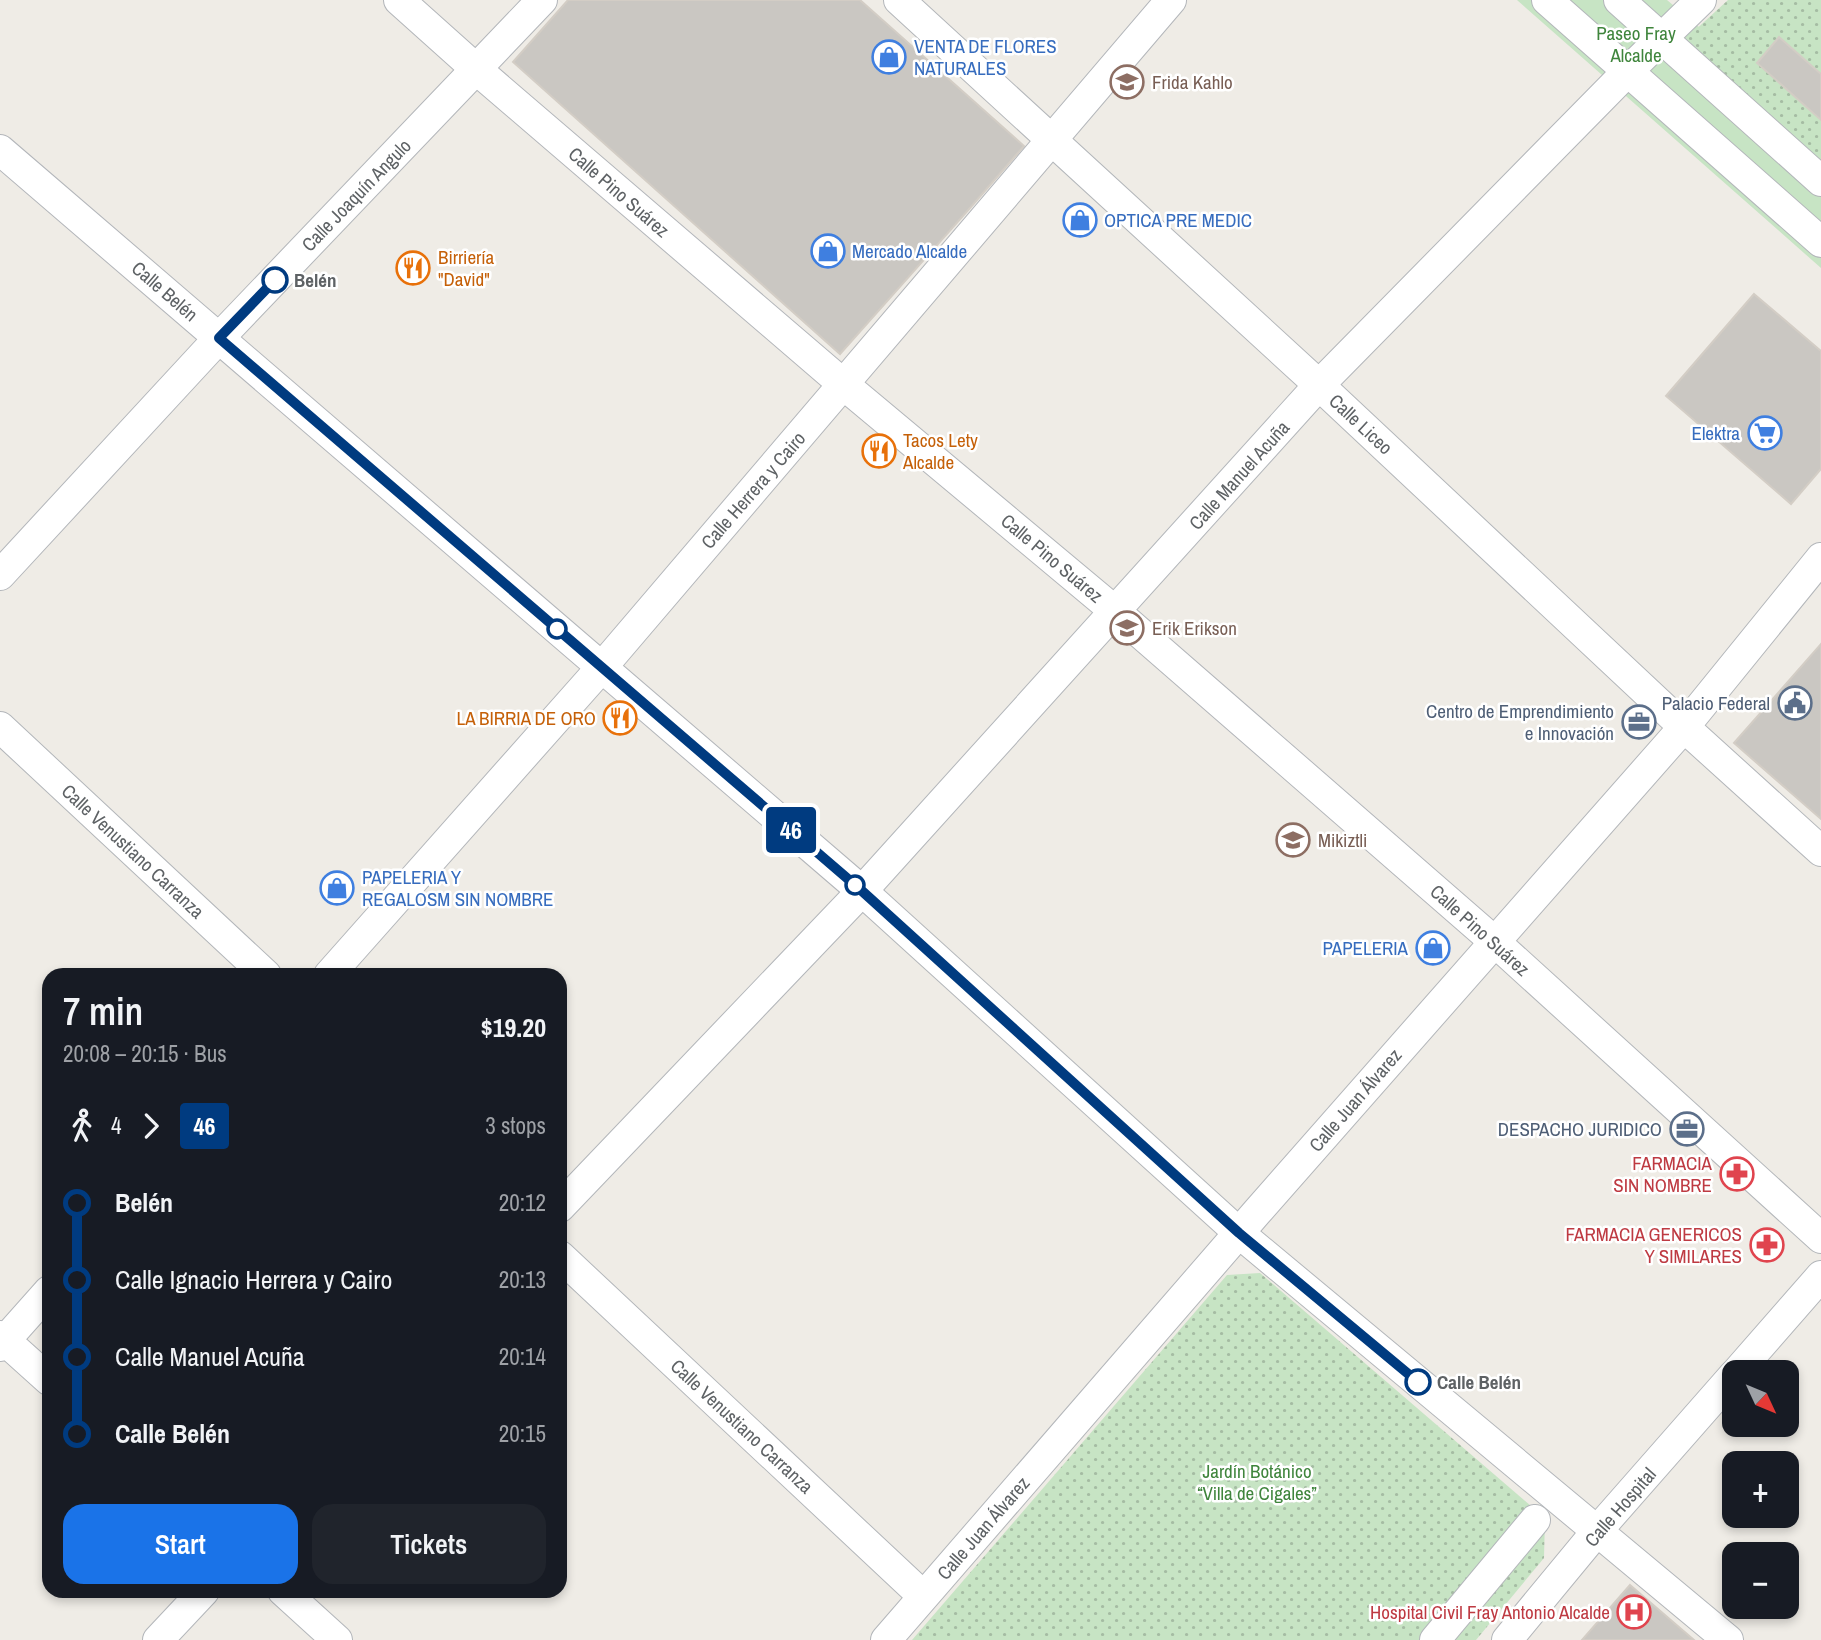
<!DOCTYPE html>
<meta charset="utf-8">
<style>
body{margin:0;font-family:"Archivo Narrow",sans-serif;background:#20242c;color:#f1f3f6;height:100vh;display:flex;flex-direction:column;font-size:26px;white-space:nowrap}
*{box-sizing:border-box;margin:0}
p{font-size:23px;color:#9ea1a6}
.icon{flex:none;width:38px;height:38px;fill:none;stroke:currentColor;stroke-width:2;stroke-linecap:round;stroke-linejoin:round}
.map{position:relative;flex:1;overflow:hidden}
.panel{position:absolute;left:42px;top:968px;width:525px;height:630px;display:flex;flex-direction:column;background:#171b24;border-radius:21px;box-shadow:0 4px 10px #0003}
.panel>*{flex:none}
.badge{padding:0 14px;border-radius:5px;font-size:24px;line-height:46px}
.needle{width:46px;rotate:134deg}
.fabs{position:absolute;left:1722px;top:1360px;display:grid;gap:14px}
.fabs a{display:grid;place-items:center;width:77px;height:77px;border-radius:14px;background:#171b24;box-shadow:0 4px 10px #0003;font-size:35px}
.map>.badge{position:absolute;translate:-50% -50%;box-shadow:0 0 0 4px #fff}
.legs{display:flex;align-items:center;gap:10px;height:77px;padding:0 21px;font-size:23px}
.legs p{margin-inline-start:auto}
.overview{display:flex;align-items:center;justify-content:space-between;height:119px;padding:0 21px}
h1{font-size:38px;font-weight:600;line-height:52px}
.primary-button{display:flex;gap:14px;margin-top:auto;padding:14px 21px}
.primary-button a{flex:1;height:80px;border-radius:21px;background:#1a73e8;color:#fff;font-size:28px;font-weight:600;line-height:80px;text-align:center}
.primary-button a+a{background:#20242c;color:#f1f3f6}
ul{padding:0 21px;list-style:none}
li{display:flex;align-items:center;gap:24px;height:77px;font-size:26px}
li i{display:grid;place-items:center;width:10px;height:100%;margin:0 9px;background:currentColor}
li i::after{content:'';width:18px;height:18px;margin:-9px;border:5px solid;border-radius:50%;background:#171b24}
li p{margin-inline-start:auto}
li:first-child i{background:linear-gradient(#0000 50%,currentColor 0)}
li:last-child i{background:linear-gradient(currentColor 50%,#0000 0)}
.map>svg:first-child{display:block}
.grass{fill:url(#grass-dots)}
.garden{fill:#c7e4c4}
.building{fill:#cac7c2;stroke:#d3cdc5;stroke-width:2}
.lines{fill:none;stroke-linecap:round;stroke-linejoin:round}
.minor-casing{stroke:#b3b6ba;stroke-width:32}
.minor{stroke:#fff;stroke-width:30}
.line-1-casing{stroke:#fff;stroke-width:16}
.line-1{stroke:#003b80;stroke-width:10}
.stop-1-dot{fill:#fff;stroke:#003b80;stroke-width:3.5}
.labels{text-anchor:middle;stroke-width:5;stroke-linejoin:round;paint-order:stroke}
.park-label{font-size:19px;fill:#3f853c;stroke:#fff}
.shop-label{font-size:19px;fill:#366cbe;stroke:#fff;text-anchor:start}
.education-label{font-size:19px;fill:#785e54;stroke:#fff;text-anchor:start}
.street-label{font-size:19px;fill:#5e6265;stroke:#fff}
.food-label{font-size:19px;fill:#c56008;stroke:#fff;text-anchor:start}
.stop-label{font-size:19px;font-weight:bold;fill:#5e6265;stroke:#fff;text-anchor:start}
.service-label{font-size:19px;fill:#4e5e75;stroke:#fff;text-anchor:end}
.health-label{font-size:19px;fill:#be3a42;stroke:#fff;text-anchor:end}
</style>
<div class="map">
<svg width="1821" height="1640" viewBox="0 0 1821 1640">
<defs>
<pattern id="grass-dots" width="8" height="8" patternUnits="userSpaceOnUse" patternTransform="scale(1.75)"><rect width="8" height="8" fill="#c7e4c4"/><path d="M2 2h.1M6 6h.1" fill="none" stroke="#a5bca3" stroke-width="1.8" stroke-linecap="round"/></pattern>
</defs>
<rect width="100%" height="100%" fill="#efece6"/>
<!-- grass -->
<g class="grass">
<path d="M 1728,0 L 1821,0 L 1821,169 L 1680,44 Z"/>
<path d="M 1260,1273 L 1545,1518 L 1544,1558 L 1476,1640 L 912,1640 L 1227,1275 Z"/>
</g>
<!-- garden -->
<path class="garden" d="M 1517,0 L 1667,0 L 1699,27 L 1681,44 L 1821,169 L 1821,268 Z"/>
<!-- building -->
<g class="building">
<path d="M 568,0 L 860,0 L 1024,146 L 970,208 L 840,354 L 513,62 Z"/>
<path d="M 1779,37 L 1821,74 L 1821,120 L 1757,63 Z"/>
<path d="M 1754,294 L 1821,351 L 1821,469 L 1791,504 L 1666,396 Z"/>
<path d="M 1821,644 L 1821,819 L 1734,743 Z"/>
<path d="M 1630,1585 L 1694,1640 L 1582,1640 Z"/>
</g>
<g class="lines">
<defs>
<g id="minor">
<path d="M 399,0 L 476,69 L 843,384 L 1116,612 L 1495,942 L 1821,1238"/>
<path d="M 899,0 L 1319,385 L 1684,727 L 1821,851"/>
<path d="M 1547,0 L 1821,242"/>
<path d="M 1619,0 L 1821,181"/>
<path d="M 0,150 L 862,891 L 1239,1233 L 1728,1640"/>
<path d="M 0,575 L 219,338 L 542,0"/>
<path d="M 0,727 L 266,975"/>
<path d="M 329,975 L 602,667 L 1171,0"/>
<path d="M 560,1207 L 862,891 L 1319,385 L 1627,72 L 1701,0"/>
<path d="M 560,1256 L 923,1596"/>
<path d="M 0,1336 L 49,1380"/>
<path d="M 0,1346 L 49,1291"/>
<path d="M 1737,1372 L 1821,1276"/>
<path d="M 283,1591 L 337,1640"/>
<path d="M 158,1640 L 204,1591"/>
<path d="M 886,1640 L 1257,1212 L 1684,727 L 1821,558"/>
<path d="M 1435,1640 L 1535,1520"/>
<path d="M 1507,1640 L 1597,1531 L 1734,1375"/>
</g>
</defs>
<!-- minor casing -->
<use href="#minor" class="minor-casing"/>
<!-- minor -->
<use href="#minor" class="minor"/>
</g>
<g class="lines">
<defs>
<path id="line-1" d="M 275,280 L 219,338 L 862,891 L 1239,1233 L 1418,1382"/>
</defs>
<!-- line-1 casing -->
<use href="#line-1" class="line-1-casing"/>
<!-- line-1 -->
<use href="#line-1" class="line-1"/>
</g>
<!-- icons -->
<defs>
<symbol id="shop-ring" viewBox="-11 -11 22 22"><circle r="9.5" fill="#fff" stroke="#3f7fe0" stroke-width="1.5"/><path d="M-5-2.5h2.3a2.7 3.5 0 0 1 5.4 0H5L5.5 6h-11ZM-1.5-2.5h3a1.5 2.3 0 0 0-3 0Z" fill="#3f7fe0"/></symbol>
<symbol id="school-ring" viewBox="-11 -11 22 22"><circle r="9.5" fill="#fff" stroke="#8d6e63" stroke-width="1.5"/><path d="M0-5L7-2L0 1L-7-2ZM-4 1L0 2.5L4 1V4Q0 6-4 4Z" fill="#8d6e63"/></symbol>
<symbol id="restaurant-ring" viewBox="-11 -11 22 22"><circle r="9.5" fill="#fff" stroke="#e8710a" stroke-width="1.5"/><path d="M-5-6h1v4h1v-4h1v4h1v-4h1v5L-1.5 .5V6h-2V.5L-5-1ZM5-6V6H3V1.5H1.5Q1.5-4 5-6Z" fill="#e8710a"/></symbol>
<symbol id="supermarket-ring" viewBox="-11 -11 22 22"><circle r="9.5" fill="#fff" stroke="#3f7fe0" stroke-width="1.5"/><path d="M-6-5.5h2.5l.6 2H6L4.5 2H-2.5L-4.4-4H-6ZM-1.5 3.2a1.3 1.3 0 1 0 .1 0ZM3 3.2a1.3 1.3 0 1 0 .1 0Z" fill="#3f7fe0"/></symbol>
<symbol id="civic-ring" viewBox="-11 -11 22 22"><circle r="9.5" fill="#fff" stroke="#5c6f8a" stroke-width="1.5"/><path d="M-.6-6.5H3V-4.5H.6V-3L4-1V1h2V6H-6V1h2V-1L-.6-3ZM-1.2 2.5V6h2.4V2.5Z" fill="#5c6f8a"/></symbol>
<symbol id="office-ring" viewBox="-11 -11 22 22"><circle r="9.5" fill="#fff" stroke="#5c6f8a" stroke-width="1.5"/><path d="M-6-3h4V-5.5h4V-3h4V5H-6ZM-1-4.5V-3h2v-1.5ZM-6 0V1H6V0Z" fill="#5c6f8a"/></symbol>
<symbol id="pharmacy-ring" viewBox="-11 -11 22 22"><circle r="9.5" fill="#fff" stroke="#e0444e" stroke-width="1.5"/><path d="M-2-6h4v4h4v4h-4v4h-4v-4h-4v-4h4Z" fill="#e0444e"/></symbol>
<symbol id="hospital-ring" viewBox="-11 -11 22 22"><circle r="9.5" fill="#fff" stroke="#e0444e" stroke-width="1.5"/><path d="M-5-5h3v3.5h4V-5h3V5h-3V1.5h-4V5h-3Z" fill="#e0444e"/></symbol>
</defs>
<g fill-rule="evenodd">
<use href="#shop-ring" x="870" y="38" width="38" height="38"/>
<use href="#school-ring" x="1108" y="63" width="38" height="38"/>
<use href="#shop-ring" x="1061" y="201" width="38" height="38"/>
<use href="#shop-ring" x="809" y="232" width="38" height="38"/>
<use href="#restaurant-ring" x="394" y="249" width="38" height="38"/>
<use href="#supermarket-ring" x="1746" y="414" width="38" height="38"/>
<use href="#restaurant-ring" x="860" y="432" width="38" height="38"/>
<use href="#school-ring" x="1108" y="609" width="38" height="38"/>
<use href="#civic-ring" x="1776" y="684" width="38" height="38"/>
<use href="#restaurant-ring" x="601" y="699" width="38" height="38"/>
<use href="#office-ring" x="1620" y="703" width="38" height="38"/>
<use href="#school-ring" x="1274" y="821" width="38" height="38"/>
<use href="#shop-ring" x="318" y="869" width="38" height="38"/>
<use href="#shop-ring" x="1414" y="929" width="38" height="38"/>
<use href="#office-ring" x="1668" y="1110" width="38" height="38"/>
<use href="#pharmacy-ring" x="1718" y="1155" width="38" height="38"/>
<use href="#pharmacy-ring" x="1748" y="1226" width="38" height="38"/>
<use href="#hospital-ring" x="1615" y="1593" width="38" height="38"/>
</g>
<!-- markers -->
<g class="stop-1-dot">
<circle cx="275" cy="280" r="12"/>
<circle cx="557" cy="629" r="9"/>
<circle cx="855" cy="885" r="9"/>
<circle cx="1418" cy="1382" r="12"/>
</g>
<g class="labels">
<!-- park labels -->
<g class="park-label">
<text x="1636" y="40">Paseo Fray<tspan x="1636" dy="22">Alcalde</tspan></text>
<text x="1257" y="1478">Jardín Botánico<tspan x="1257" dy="22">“Villa de Cigales”</tspan></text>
</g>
<!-- shop labels -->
<g class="shop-label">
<text x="914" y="53">VENTA DE FLORES<tspan x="914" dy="22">NATURALES</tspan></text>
<text x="1104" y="227">OPTICA PRE MEDIC</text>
<text x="852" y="258">Mercado Alcalde</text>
<text x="1740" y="440" text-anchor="end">Elektra</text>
<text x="362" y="884">PAPELERIA Y<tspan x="362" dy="22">REGALOSM SIN NOMBRE</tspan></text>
<text x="1408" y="955" text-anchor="end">PAPELERIA</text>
</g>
<!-- education labels -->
<g class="education-label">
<text x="1152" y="89">Frida Kahlo</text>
<text x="1152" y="635">Erik Erikson</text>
<text x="1318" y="847">Mikiztli</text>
</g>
<!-- street labels -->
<g class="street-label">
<text transform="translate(619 192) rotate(41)" y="7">Calle Pino Suárez</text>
<text transform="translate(356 195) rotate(-46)" y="7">Calle Joaquín Angulo</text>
<text transform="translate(165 291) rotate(41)" y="7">Calle Belén</text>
<text transform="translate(1361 424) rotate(43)" y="7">Calle Liceo</text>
<text transform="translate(1239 475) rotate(-48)" y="7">Calle Manuel Acuña</text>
<text transform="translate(753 490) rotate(-49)" y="7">Calle Herrera y Cairo</text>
<text transform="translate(1052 558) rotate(40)" y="7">Calle Pino Suárez</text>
<text transform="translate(133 851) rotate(43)" y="7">Calle Venustiano Carranza</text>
<text transform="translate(1480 930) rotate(42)" y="7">Calle Pino Suárez</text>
<text transform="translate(1355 1100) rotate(-49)" y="7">Calle Juan Álvarez</text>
<text transform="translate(742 1426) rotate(43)" y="7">Calle Venustiano Carranza</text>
<text transform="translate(1620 1507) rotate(-49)" y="7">Calle Hospital</text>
<text transform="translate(983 1528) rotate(-49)" y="7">Calle Juan Álvarez</text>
</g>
<!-- food labels -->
<g class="food-label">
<text x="438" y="264">Birriería<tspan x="438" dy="22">"David"</tspan></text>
<text x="903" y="447">Tacos Lety<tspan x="903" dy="22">Alcalde</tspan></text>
<text x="596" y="725" text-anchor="end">LA BIRRIA DE ORO</text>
</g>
<!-- stop labels -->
<g class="stop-label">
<text x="294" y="287">Belén</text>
<text x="1437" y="1389">Calle Belén</text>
</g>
<!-- service labels -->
<g class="service-label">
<text x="1770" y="710">Palacio Federal</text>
<text x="1614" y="718">Centro de Emprendimiento<tspan x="1614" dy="22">e Innovación</tspan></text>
<text x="1662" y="1136">DESPACHO JURIDICO</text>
</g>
<!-- health labels -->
<g class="health-label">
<text x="1712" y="1170">FARMACIA<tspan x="1712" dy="22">SIN NOMBRE</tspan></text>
<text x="1742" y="1241">FARMACIA GENERICOS<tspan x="1742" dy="22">Y SIMILARES</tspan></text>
<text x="1610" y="1619">Hospital Civil Fray Antonio Alcalde</text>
</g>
</g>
</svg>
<div class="fabs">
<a><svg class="needle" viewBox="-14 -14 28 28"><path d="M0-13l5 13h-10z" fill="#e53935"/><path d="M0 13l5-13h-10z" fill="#9ea1a6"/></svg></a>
<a>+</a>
<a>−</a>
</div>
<b class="badge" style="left:791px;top:830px;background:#003b80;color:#fff">46</b>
<section class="panel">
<div class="overview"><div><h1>7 min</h1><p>20:08 – 20:15 · Bus</p></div><b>$19.20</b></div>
<div class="legs"><svg class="icon" aria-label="walk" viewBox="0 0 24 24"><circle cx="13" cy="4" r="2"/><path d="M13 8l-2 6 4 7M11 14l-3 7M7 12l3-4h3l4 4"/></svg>4<svg class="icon" aria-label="forward" viewBox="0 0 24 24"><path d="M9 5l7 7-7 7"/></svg><b class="badge" style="background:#003b80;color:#fff">46</b><p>3 stops</p></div>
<ul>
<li><i style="color:#003b80"></i><b>Belén</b><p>20:12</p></li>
<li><i style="color:#003b80"></i><span>Calle Ignacio Herrera y Cairo</span><p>20:13</p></li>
<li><i style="color:#003b80"></i><span>Calle Manuel Acuña</span><p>20:14</p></li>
<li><i style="color:#003b80"></i><b>Calle Belén</b><p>20:15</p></li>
</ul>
<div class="primary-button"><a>Start</a><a>Tickets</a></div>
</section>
</div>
